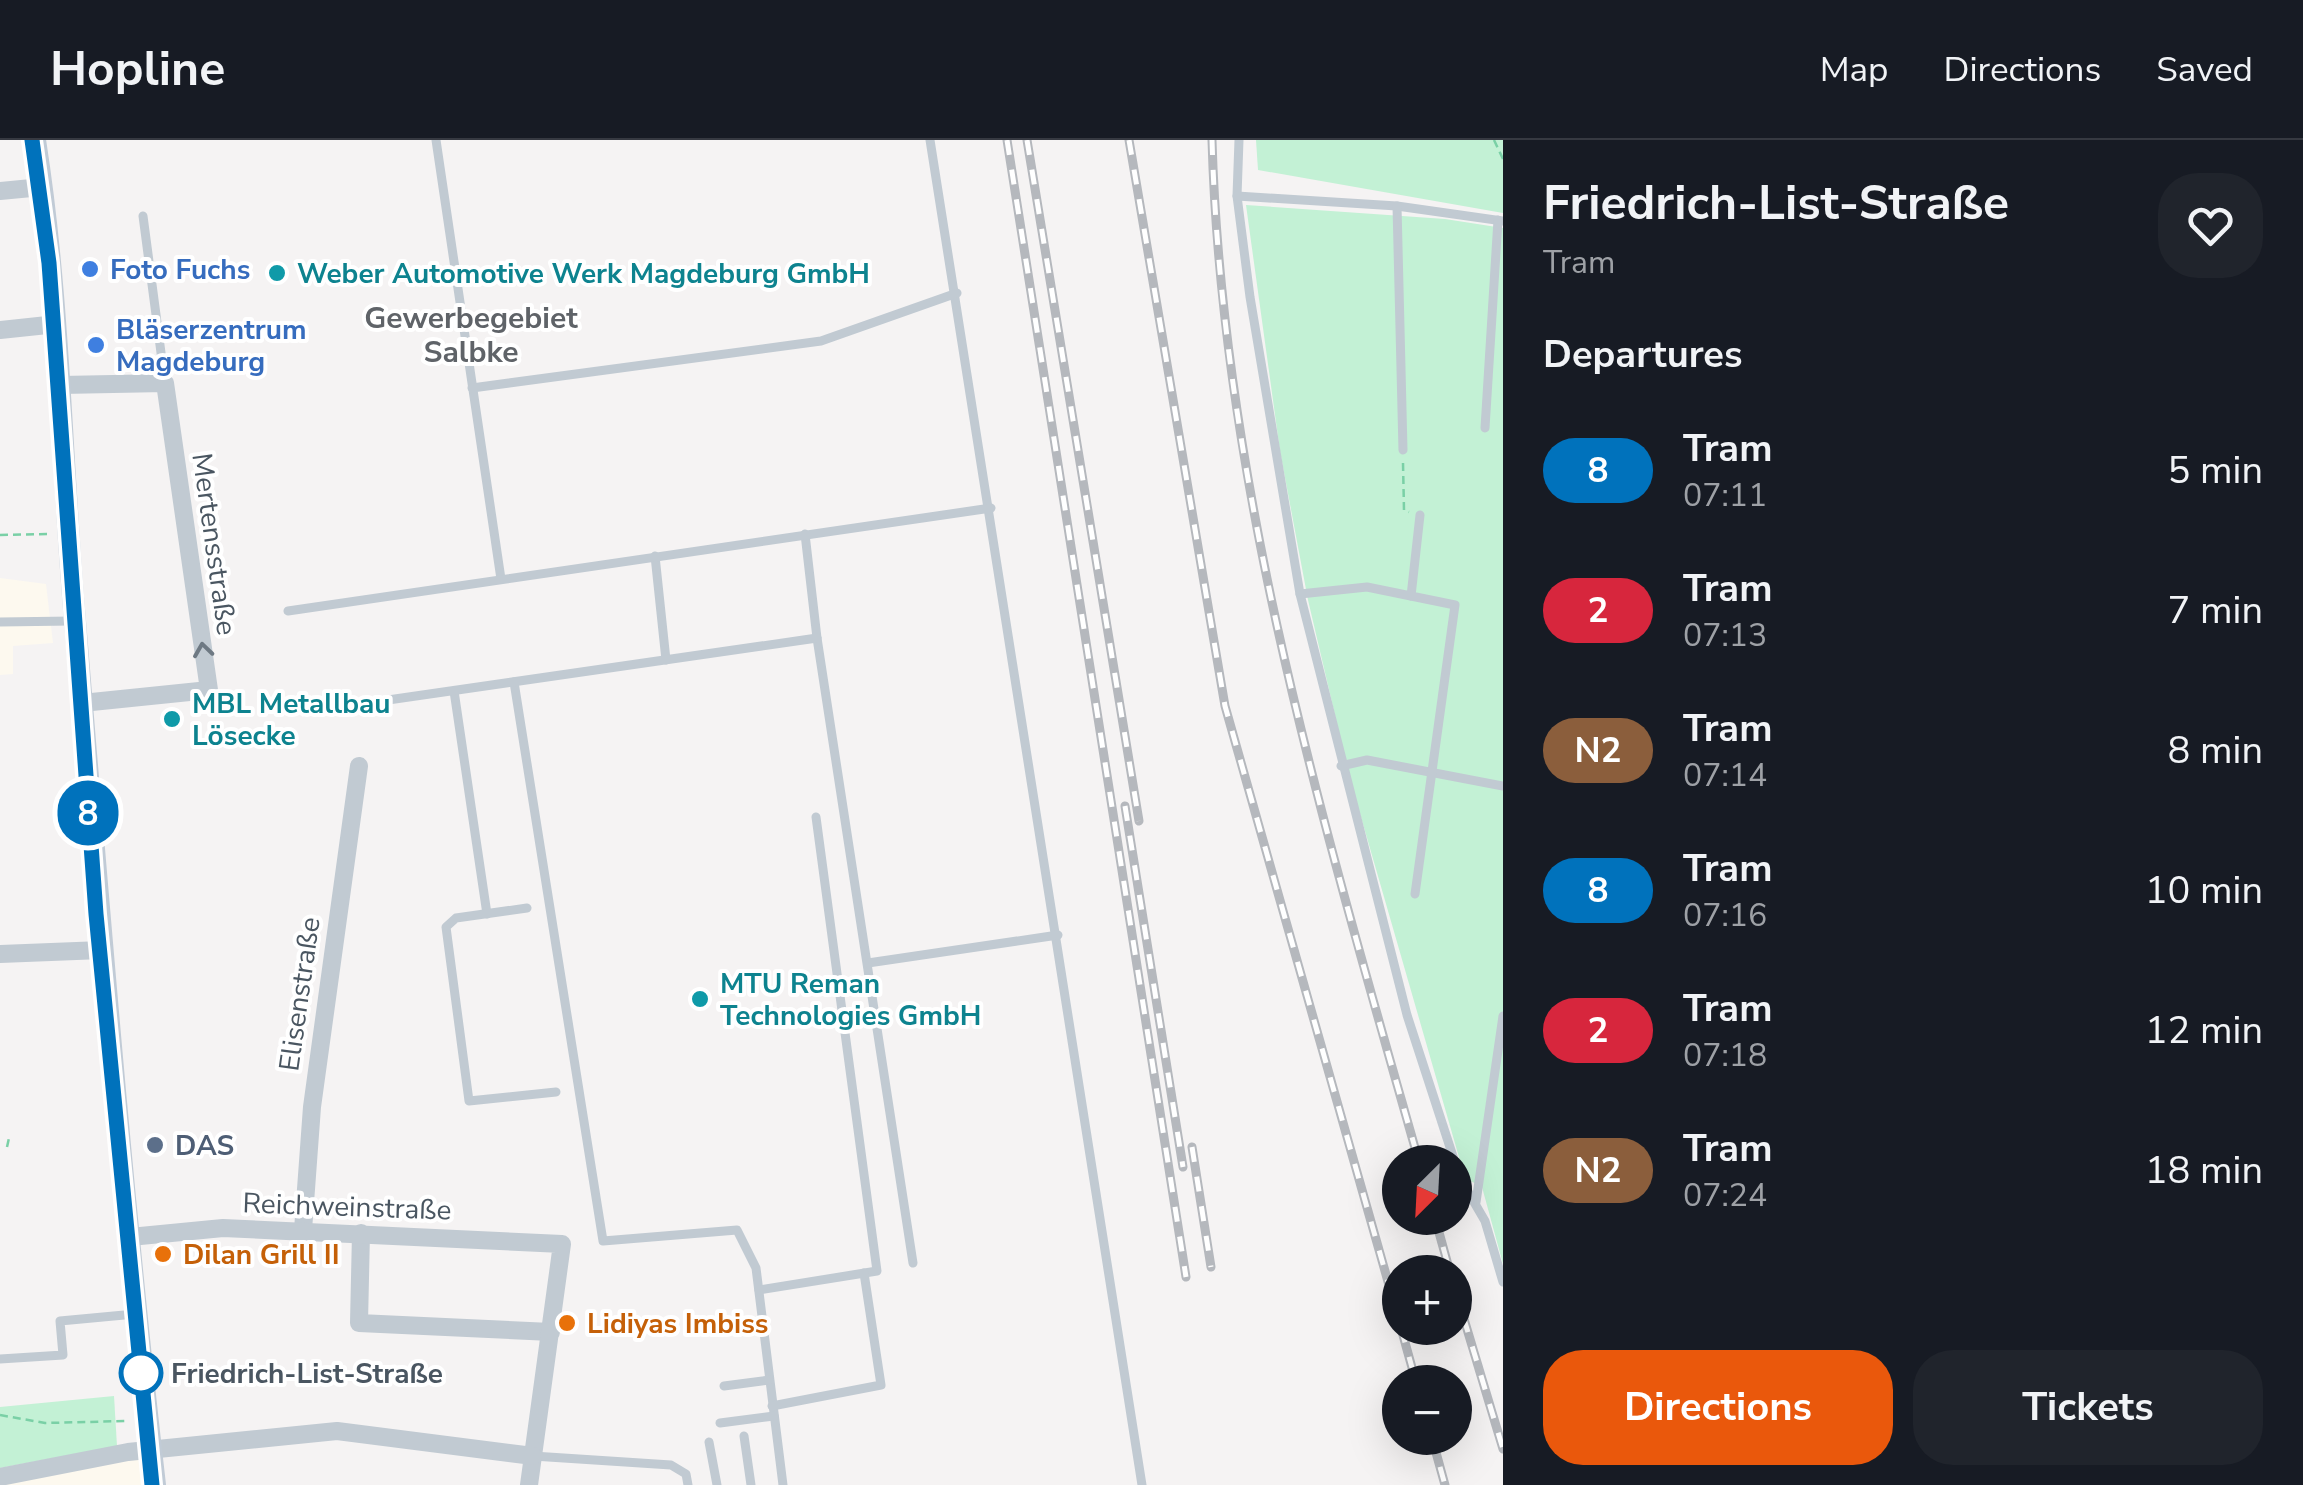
<!DOCTYPE html>
<meta charset="utf-8">
<style>
body{margin:0;font-family:"Nunito Sans",sans-serif;background:#20242c;color:#f1f3f6;height:100vh;display:flex;flex-direction:column;font-size:38px;white-space:nowrap}
*{box-sizing:border-box;margin:0}
p{font-size:32px;color:#9ea1a6}
.icon{flex:none;width:55px;height:55px;fill:none;stroke:currentColor;stroke-width:2;stroke-linecap:round;stroke-linejoin:round}
.map{position:relative;flex:1;overflow:hidden}
.drawer{display:flex;flex-direction:column;background:#171b24;width:800px}
.drawer>*{flex:none}
.badge{padding:0 20px;border-radius:32px;font-size:35px;line-height:65px}
.needle{width:65px;rotate:204deg}
.fabs{position:absolute;left:1382px;top:1005px;display:grid;gap:20px}
.fabs a{display:grid;place-items:center;width:90px;height:90px;border-radius:50%;background:#171b24;box-shadow:0 10px 40px #0002;font-size:50px}
.map>.badge{position:absolute;translate:-50% -50%;box-shadow:0 0 0 5px #fff}
h2{padding:0 40px;font-size:38px;line-height:90px}
.round{display:grid;place-items:center;flex:none;width:105px;height:105px;border-radius:40px;background:#20242c}
.overview{display:flex;align-items:center;justify-content:space-between;height:170px;padding:0 40px}
h1{font-size:48px;font-weight:700;line-height:75px}
.button{display:flex;gap:20px;margin-top:auto;padding:20px 40px}
.button a{flex:1;height:115px;border-radius:40px;background:#ea580c;color:#fff;font-size:40px;font-weight:700;line-height:115px;text-align:center}
.button a+a{background:#20242c;color:#f1f3f6}
ul{padding:0;list-style:none}
li{display:flex;align-items:center;gap:30px;height:140px;padding:0 40px}
li div{flex:1}
li b{display:block;font-size:38px}
li em{font-style:normal}
li .badge{min-width:110px;font-weight:700;text-align:center}
header{display:flex;align-items:center;gap:60px;box-sizing:border-box;height:140px;padding:0 50px;background:#171b24;border-bottom:2px solid #363941}
header strong{font-size:48px}
nav{display:flex;gap:55px;margin-inline-start:auto;font-size:35px}
main{display:flex;flex:1;min-height:0}
.map>svg:first-child{display:block}
.commercial{fill:#fdf9ef}
.green{fill:#c3f1d5}
.lines{fill:none;stroke-linecap:round;stroke-linejoin:round}
.path{stroke:#7ad0a6;stroke-width:2.5;stroke-dasharray:8 5;stroke-linecap:butt}
.service{stroke:#c1cad2;stroke-width:9}
.minor{stroke:#c1cad2;stroke-width:18}
.secondary{stroke:#c1cbd6;stroke-width:22}
.tram{stroke:#b5b8bd;stroke-width:2.5}
.rail-casing{stroke:#b5b8bd;stroke-width:9}
.rail{stroke:#fff;stroke-width:5;stroke-dasharray:15;stroke-linecap:butt}
.oneway{stroke:#6e7983}
.line-casing{stroke:#fff;stroke-width:22}
.line{stroke:#0072bc;stroke-width:15}
.shop-dot{fill:#3f7fe0;stroke:#fff;stroke-width:4}
.culture-dot{fill:#0f9aa8;stroke:#fff;stroke-width:4}
.service-dot{fill:#5c6f8a;stroke:#fff;stroke-width:4}
.food-dot{fill:#e8710a;stroke:#fff;stroke-width:4}
.stop-dot{fill:#fff;stroke:#0072bc;stroke-width:5}
.labels{text-anchor:middle;stroke-width:8;stroke-linejoin:round;paint-order:stroke}
.shop-label{font-size:28px;font-weight:bold;fill:#366cbe;stroke:#fff;text-anchor:start}
.culture-label{font-size:28px;font-weight:bold;fill:#0d838f;stroke:#fff;text-anchor:start}
.street-label{font-size:28px;fill:#4a5661;stroke:#fff}
.service-label{font-size:28px;font-weight:bold;fill:#4e5e75;stroke:#fff;text-anchor:start}
.food-label{font-size:28px;font-weight:bold;fill:#c56008;stroke:#fff;text-anchor:start}
.stop-label{font-size:28px;font-weight:bold;fill:#4a5661;stroke:#fff;text-anchor:start}
.neighbourhood-label{font-size:30px;font-weight:bold;fill:#5f6368;stroke:#fff}
</style>
<header>
<strong>Hopline</strong>
<nav><a>Map</a><a>Directions</a><a>Saved</a></nav>
</header>
<main>
<div class="map">
<svg width="1503" height="1345" viewBox="0 0 1503 1345">
<rect width="100%" height="100%" fill="#f5f3f3"/>
<!-- commercial -->
<g class="commercial">
<path d="M 0,438 L 46,444 L 53,503 L 13,506 L 13,534 L 0,535 Z"/>
<path d="M 138,1317 L 143,1345 L 0,1345 Z"/>
</g>
<!-- green -->
<g class="green">
<path d="M 1256,0 L 1503,0 L 1503,73 L 1258,30 Z"/>
<path d="M 1246,65 L 1445,79 L 1503,88 L 1503,1124 L 1482,1047 L 1465,1038 L 1350,639 L 1308,460 L 1280,311 Z"/>
<path d="M 114,1256 L 117,1306 L 0,1328 L 0,1267 Z"/>
</g>
<g class="lines">
<!-- path -->
<g class="path">
<path d="M 1494,0 L 1503,19"/>
<path d="M 1403,323 L 1404,370 L 1409,372"/>
<path d="M 0,395 L 51,394"/>
<path d="M 7,1007 L 9,998"/>
<path d="M 0,1275 L 45,1283 L 126,1281"/>
</g>
<!-- service -->
<g class="service">
<path d="M 436,0 L 501,439"/>
<path d="M 930,0 L 1142,1345"/>
<path d="M 1239,0 L 1237,56 L 1250,157 L 1300,454 L 1407,875 L 1460,1038 L 1485,1081 L 1503,1142"/>
<path d="M 1237,56 L 1397,66 L 1503,81"/>
<path d="M 1397,66 L 1403,310"/>
<path d="M 143,76 L 165,243"/>
<path d="M 472,248 L 821,201 L 957,153"/>
<path d="M 1485,288 L 1498,80"/>
<path d="M 805,394 L 817,498 L 913,1123"/>
<path d="M 655,416 L 666,520"/>
<path d="M 1300,454 L 1367,447 L 1411,456"/>
<path d="M 288,471 L 991,368"/>
<path d="M 0,482 L 72,481"/>
<path d="M 514,542 L 603,1101 L 737,1090 L 756,1128 L 783,1345"/>
<path d="M 454,551 L 487,774"/>
<path d="M 305,572 L 817,498"/>
<path d="M 1341,626 L 1367,620 L 1503,646"/>
<path d="M 1415,754 L 1455,465 L 1411,456 L 1420,375"/>
<path d="M 527,768 L 456,778 L 446,787 L 469,961 L 556,952"/>
<path d="M 868,823 L 1058,795"/>
<path d="M 1476,1062 L 1503,876"/>
<path d="M 759,1150 L 877,1131 L 816,677"/>
<path d="M 0,1219 L 63,1215 L 60,1181 L 135,1174"/>
<path d="M 724,1246 L 769,1240"/>
<path d="M 772,1266 L 881,1245 L 864,1133"/>
<path d="M 720,1283 L 774,1276"/>
<path d="M 744,1296 L 751,1345"/>
<path d="M 709,1302 L 717,1345"/>
<path d="M 533,1316 L 671,1325 L 686,1334 L 688,1345"/>
</g>
<!-- minor -->
<g class="minor">
<path d="M 0,51 L 42,47"/>
<path d="M 0,190 L 57,184"/>
<path d="M 61,245 L 165,243 L 209,550 L 82,563"/>
<path d="M 0,814 L 102,810"/>
<path d="M 303,1090 L 312,967 L 359,626"/>
<path d="M 361,1093 L 359,1183 L 551,1192"/>
<path d="M 130,1097 L 223,1088 L 562,1104 L 529,1345"/>
<path d="M 0,1337 L 128,1312 L 337,1291 L 533,1316"/>
</g>
<!-- secondary -->
<path class="secondary" d="M 35,0 C 60,160 61,320 75,481 C 99,769 122,1058 155,1345"/>
<!-- tram -->
<path class="tram" d="M 38,0 C 59,133 61,265 71,398 C 97,714 119,1031 159,1345"/>
<defs>
<g id="rail">
<path d="M 1007,0 L 1186,1137"/>
<path d="M 1027,0 L 1139,681"/>
<path d="M 1129,0 L 1225,566 L 1400,1184"/>
<path d="M 1212,0 C 1222,348 1325,690 1419,1022"/>
<path d="M 1125,666 L 1183,1027"/>
<path d="M 1192,1007 L 1211,1127"/>
<path d="M 1435,1078 L 1450,1132"/>
<path d="M 1455,1149 L 1503,1309"/>
<path d="M 1401,1188 L 1416,1242"/>
<path d="M 1432,1298 L 1445,1345"/>
</g>
</defs>
<!-- rail casing -->
<use href="#rail" class="rail-casing"/>
<!-- rail -->
<use href="#rail" class="rail"/>
</g>
<!-- one-way arrows -->
<defs><path id="oneway-chevron" d="M-2-3.5L2.5 0L-2 3.5" fill="none" stroke-width="1.6" stroke-linecap="round" stroke-linejoin="round" transform="scale(2.5)"/></defs>
<use class="oneway" href="#oneway-chevron" transform="translate(203 510) rotate(-98)"/>
<g class="lines">
<defs>
<path id="line" d="M 32,0 L 49,123 L 96,774 L 152,1345"/>
</defs>
<!-- line casing -->
<use href="#line" class="line-casing"/>
<!-- line -->
<use href="#line" class="line"/>
</g>
<!-- markers -->
<g class="shop-dot">
<circle cx="90" cy="129" r="10"/>
<circle cx="96" cy="205" r="10"/>
</g>
<g class="culture-dot">
<circle cx="277" cy="133" r="10"/>
<circle cx="172" cy="579" r="10"/>
<circle cx="700" cy="859" r="10"/>
</g>
<circle class="service-dot" cx="155" cy="1005" r="10"/>
<g class="food-dot">
<circle cx="163" cy="1114" r="10"/>
<circle cx="567" cy="1183" r="10"/>
</g>
<circle class="stop-dot" cx="141" cy="1233" r="20"/>
<g class="labels">
<!-- shop labels -->
<g class="shop-label">
<text x="110" y="139">Foto Fuchs</text>
<text x="116" y="199">Bläserzentrum<tspan x="116" dy="32">Magdeburg</tspan></text>
</g>
<!-- culture labels -->
<g class="culture-label">
<text x="297" y="143">Weber Automotive Werk Magdeburg GmbH</text>
<text x="192" y="573">MBL Metallbau<tspan x="192" dy="32">Lösecke</tspan></text>
<text x="720" y="853">MTU Reman<tspan x="720" dy="32">Technologies GmbH</tspan></text>
</g>
<!-- street labels -->
<g class="street-label">
<text transform="translate(215 404) rotate(82)" y="10">Mertensstraße</text>
<text transform="translate(299 854) rotate(-82)" y="10">Elisenstraße</text>
<text transform="translate(347 1066) rotate(2)" y="10">Reichweinstraße</text>
</g>
<!-- service labels -->
<g class="service-label">
<text x="175" y="1015">DAS</text>
</g>
<!-- food labels -->
<g class="food-label">
<text x="183" y="1124">Dilan Grill II</text>
<text x="587" y="1193">Lidiyas Imbiss</text>
</g>
<!-- stop labels -->
<g class="stop-label">
<text x="171" y="1243">Friedrich-List-Straße</text>
</g>
<!-- neighbourhood labels -->
<g class="neighbourhood-label">
<text x="471" y="188">Gewerbegebiet<tspan x="471" dy="34">Salbke</tspan></text>
</g>
</g>
</svg>
<div class="fabs">
<a><svg class="needle" viewBox="-14 -14 28 28"><path d="M0-13l5 13h-10z" fill="#e53935"/><path d="M0 13l5-13h-10z" fill="#9ea1a6"/></svg></a>
<a>+</a>
<a>−</a>
</div>
<b class="badge" style="left:88px;top:673px;background:#0072bc;color:#fff">8</b>
</div>
<section class="drawer">
<div class="overview"><div><h1>Friedrich-List-Straße</h1><p>Tram</p></div><a class="round"><svg class="icon" aria-label="heart" viewBox="0 0 24 24"><path d="M12 20l-8-8c-3-5 5-10 8-4 3-6 11-1 8 4z"/></svg></a></div>
<h2>Departures</h2>
<ul>
<li><span class="badge" style="background:#0072bc;color:#fff">8</span><div><b>Tram</b><p>07:11</p></div><em>5 min</em></li>
<li><span class="badge" style="background:#d7263d;color:#fff">2</span><div><b>Tram</b><p>07:13</p></div><em>7 min</em></li>
<li><span class="badge" style="background:#8b5e3c;color:#fff">N2</span><div><b>Tram</b><p>07:14</p></div><em>8 min</em></li>
<li><span class="badge" style="background:#0072bc;color:#fff">8</span><div><b>Tram</b><p>07:16</p></div><em>10 min</em></li>
<li><span class="badge" style="background:#d7263d;color:#fff">2</span><div><b>Tram</b><p>07:18</p></div><em>12 min</em></li>
<li><span class="badge" style="background:#8b5e3c;color:#fff">N2</span><div><b>Tram</b><p>07:24</p></div><em>18 min</em></li>
</ul>
<div class="button"><a>Directions</a><a>Tickets</a></div>
</section>
</main>
